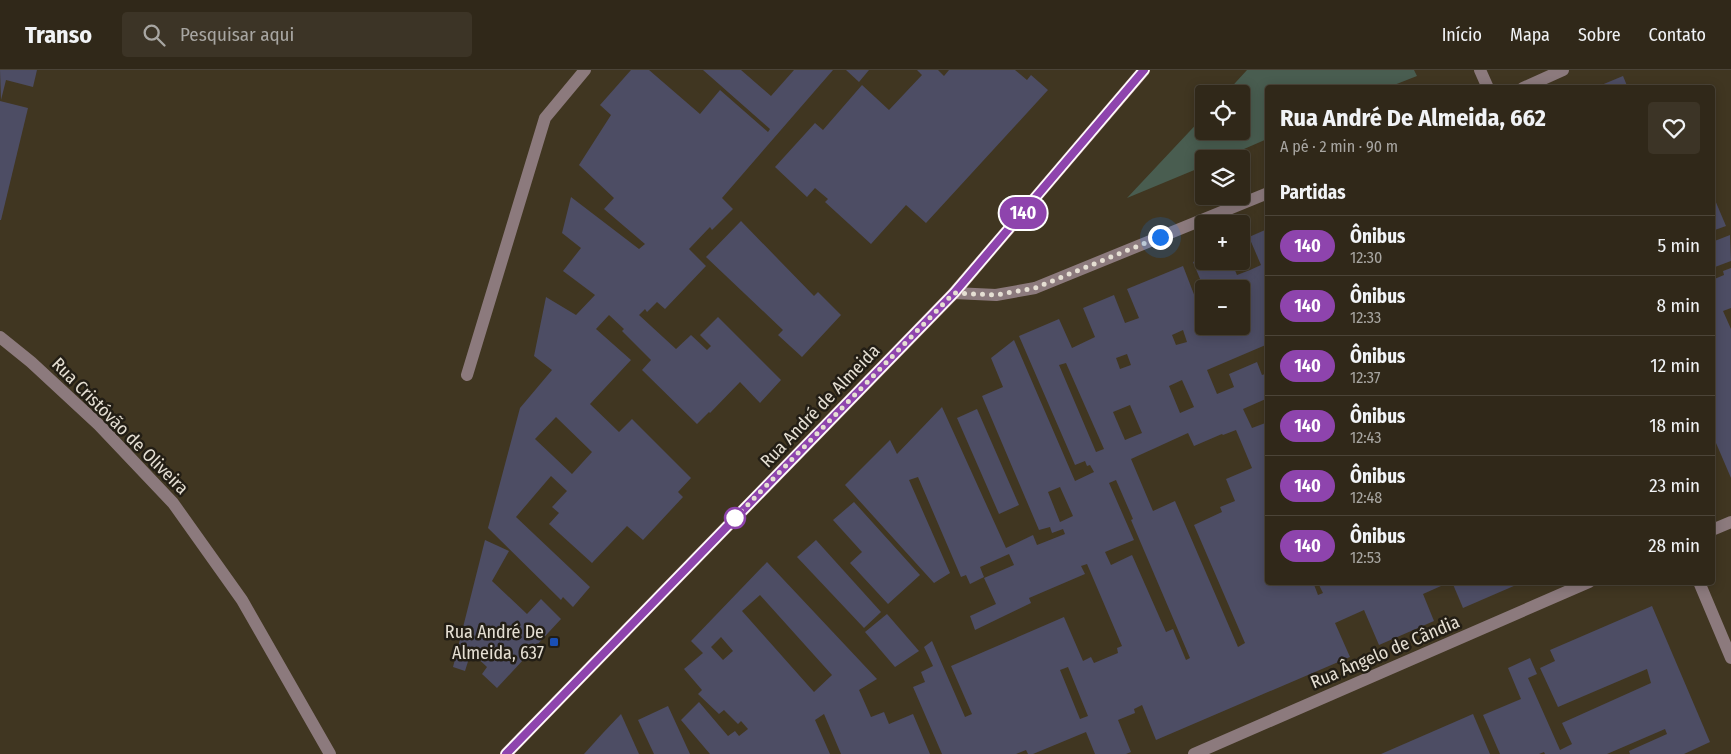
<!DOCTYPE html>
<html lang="pt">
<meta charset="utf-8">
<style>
body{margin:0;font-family:"Fira Sans Condensed",sans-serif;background:#3c3426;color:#f1f3f6;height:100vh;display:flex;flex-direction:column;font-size:19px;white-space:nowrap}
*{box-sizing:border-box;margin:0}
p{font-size:16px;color:#a8a6a2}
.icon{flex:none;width:28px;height:28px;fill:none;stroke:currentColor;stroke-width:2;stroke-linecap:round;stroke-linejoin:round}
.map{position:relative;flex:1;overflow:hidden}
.details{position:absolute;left:1265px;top:15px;width:450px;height:500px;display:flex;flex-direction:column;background:#302819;border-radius:5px;box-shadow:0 2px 12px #0003,0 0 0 1px #4b4438}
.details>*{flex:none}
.badge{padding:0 10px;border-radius:16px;font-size:18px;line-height:32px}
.tools{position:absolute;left:1195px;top:15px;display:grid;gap:10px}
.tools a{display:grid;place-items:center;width:55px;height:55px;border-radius:5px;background:#302819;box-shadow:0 2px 12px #0003,0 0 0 1px #4b4438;font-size:25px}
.you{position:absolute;width:25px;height:25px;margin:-12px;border:4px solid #fff;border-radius:50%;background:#1a73e8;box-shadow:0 0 0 8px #1a73e833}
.map>.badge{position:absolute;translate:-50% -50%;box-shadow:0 0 0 2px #fff}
h2{padding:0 15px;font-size:19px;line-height:45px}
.round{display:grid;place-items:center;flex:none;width:52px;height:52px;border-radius:5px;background:#3c3426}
.overview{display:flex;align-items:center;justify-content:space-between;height:85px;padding:0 15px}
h1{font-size:24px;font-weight:700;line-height:38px}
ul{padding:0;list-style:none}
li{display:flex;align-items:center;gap:15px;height:60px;padding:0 15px;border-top:1px solid #4b4438}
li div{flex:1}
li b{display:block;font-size:19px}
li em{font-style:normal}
li .badge{min-width:55px;font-weight:700;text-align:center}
header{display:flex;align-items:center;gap:30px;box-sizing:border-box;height:70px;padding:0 25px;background:#302819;border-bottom:1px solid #4b4438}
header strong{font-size:24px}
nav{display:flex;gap:28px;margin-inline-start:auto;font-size:18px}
.search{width:350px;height:45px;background:#3c3426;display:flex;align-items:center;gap:12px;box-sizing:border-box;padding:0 18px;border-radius:5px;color:#a8a6a2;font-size:19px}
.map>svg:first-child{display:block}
.green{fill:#495d50}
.building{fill:#4d4d64;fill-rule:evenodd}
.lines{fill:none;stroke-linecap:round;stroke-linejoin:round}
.minor{stroke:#8c7a7d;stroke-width:12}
.major{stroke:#dfbcc2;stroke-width:12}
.line-casing{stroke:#fff;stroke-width:11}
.line{stroke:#8e44ad;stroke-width:8}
.walk{stroke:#e5dfd3;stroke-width:5;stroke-dasharray:0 9}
.stop-dot{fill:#fff;stroke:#8e44ad;stroke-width:2.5}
.transit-dot{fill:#1a4fb4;stroke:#231e15;stroke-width:2}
.labels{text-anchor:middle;stroke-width:5;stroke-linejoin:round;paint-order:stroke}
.street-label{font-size:18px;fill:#e5dfd3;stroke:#231e15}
.poi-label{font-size:18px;fill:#e5dfd3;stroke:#231e15;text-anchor:end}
</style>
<header>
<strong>Transo</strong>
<div class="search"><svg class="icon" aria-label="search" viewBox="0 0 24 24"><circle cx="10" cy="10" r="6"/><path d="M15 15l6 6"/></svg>Pesquisar aqui</div>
<nav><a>Início</a><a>Mapa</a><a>Sobre</a><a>Contato</a></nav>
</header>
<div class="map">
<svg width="1731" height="684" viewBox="0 0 1731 684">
<rect width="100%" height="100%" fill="#403621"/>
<!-- green -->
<path class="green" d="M 1247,0 L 1414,0 L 1417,6 L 1389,17 L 1268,18 L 1267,69 L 1221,89 L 1204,89 L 1204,96 L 1127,128 L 1204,46 L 1204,61 L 1241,61 L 1241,24 L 1225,24 Z"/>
<!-- building -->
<g class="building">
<path d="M 0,0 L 37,0 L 33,17 L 6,10 L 1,30 Z"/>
<path d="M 631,0 L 649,0 L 700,44 L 720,20 L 768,62 L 770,59 L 703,0 L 741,0 L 771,26 L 794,0 L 833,0 L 722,128 L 733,139 L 712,160 L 710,157 L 689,179 L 706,196 L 665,239 L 657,232 L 647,242 L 645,239 L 639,245 L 676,279 L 691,265 L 707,280 L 711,276 L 700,265 L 718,247 L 781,310 L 760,333 L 740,312 L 710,343 L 709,342 L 697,354 L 642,300 L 651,290 L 622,261 L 624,259 L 609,245 L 596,259 L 631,290 L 590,334 L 619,362 L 632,349 L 691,408 L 678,422 L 683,427 L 643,470 L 627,456 L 592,493 L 549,454 L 559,443 L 552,437 L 567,421 L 551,406 L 516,447 L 590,517 L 573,537 L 563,527 L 561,530 L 488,458 L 520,338 L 552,300 L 534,286 L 546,227 L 576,245 L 595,225 L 563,201 L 581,178 L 562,163 L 571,127 L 639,179 L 645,174 L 604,139 L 614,128 L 579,95 L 611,45 L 600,35 ZM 556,347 L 592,382 L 572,404 L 535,369 Z"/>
<path d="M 846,0 L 869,0 L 859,12 Z"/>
<path d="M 917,0 L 938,0 L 944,6 L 949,0 L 1015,0 L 1027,10 L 1031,5 L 1048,20 L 926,153 L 906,135 L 871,174 L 825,132 L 828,129 L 815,118 L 807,127 L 775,97 L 815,53 L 823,60 L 862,15 L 889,40 L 922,5 Z"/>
<path d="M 1623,6 L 1628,18 L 1600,18 L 1599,16 Z"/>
<path d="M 0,31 L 28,38 L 1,150 L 0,150 Z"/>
<path d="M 1712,123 L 1726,156 L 1712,161 Z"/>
<path d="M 741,151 L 814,226 L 818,222 L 841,245 L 802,287 L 778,265 L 783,260 L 706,187 Z"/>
<path d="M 1265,160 L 1268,166 L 1268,274 L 1207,300 L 1217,324 L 1234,317 L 1229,304 L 1257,292 L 1262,305 L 1268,303 L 1268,328 L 1243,339 L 1252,358 L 1268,352 L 1268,512 L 1313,512 L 1318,525 L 1323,523 L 1319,515 L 1324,512 L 1450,512 L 1423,524 L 1434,551 L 1379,575 L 1364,540 L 1335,553 L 1350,587 L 1156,670 L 1142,635 L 1134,639 L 1135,643 L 1118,650 L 1131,682 L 1126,684 L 1095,684 L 1086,662 L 1033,684 L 1028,684 L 1026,680 L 1016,684 L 942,684 L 913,617 L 925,612 L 921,602 L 933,596 L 924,577 L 932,571 L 965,647 L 972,644 L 951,596 L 1064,547 L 1083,591 L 1091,587 L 1094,593 L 1118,583 L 1117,578 L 1122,576 L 1087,494 L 1081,496 L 1085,504 L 1029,528 L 1031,533 L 975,560 L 970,546 L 996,534 L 984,508 L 1014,495 L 1009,484 L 980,497 L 984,507 L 970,514 L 966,505 L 961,507 L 918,407 L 909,410 L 950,503 L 934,513 L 845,415 L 890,370 L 897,384 L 942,337 L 1006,478 L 1033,465 L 1037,475 L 1065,464 L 1063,459 L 1052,463 L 1050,457 L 1039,460 L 982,326 L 1003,317 L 991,288 L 1014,270 L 1075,411 L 1094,402 L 1090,395 L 1087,396 L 1085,391 L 1075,395 L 1019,266 L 1059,249 L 1072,278 L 1095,267 L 1083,238 L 1114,225 L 1125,253 L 1139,248 L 1127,219 L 1183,196 L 1195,227 L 1199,225 L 1203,216 L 1193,192 L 1204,187 L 1204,191 L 1231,191 L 1237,205 L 1250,200 L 1261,195 L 1249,167 ZM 1204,219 L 1241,219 L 1241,242 L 1243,247 L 1241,248 L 1241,256 L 1204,256 ZM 1183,260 L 1187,272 L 1176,275 L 1172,265 ZM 1127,284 L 1131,295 L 1120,299 L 1116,288 ZM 1066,293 L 1104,379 L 1096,382 L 1059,295 ZM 1182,310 L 1194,337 L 1180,343 L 1169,316 ZM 1130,335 L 1142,363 L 1125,370 L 1113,342 ZM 1236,360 L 1252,398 L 1226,409 L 1235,431 L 1220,437 L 1222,442 L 1194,455 L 1245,573 L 1238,577 L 1175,431 L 1153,441 L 1131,389 L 1188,363 L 1194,376 L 1222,364 L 1223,365 ZM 1116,410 L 1133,449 L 1131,450 L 1190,588 L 1186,590 L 1173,559 L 1166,562 L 1132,485 L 1111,495 L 1105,482 L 1134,470 L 1109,413 ZM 1060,417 L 1073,446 L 1060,452 L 1048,422 ZM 1068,597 L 1088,646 L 1080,649 L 1060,600 Z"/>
<path d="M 1730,165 L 1731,191 L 1715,197 L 1712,192 L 1712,172 Z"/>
<path d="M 1731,198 L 1731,238 L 1723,241 L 1731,259 L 1731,408 L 1716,373 L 1712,375 L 1712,210 L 1724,205 L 1723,201 Z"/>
<path d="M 977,339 L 1019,435 L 999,444 L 957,348 Z"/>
<path d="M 854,432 L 920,505 L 888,534 L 850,493 L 862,482 L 833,450 Z"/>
<path d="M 485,470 L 509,481 L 492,511 L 527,544 L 541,529 L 561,549 L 497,618 L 482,604 L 487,597 L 471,582 L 465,601 L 453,597 Z"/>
<path d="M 816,470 L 881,542 L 864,558 L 797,487 Z"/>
<path d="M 767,492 L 877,609 L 859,620 L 871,647 L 884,642 L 889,654 L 913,644 L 930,684 L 841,684 L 824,644 L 815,650 L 830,684 L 710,684 L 681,650 L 699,632 L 728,666 L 735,661 L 739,666 L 748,659 L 741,651 L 738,654 L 724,640 L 719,644 L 698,624 L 702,620 L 684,599 L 703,583 L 691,571 ZM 760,525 L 832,605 L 814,622 L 742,541 ZM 721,567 L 733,581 L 723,590 L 711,577 Z"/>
<path d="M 1452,512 L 1523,512 L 1463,538 Z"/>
<path d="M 1652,536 L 1710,672 L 1684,684 L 1630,684 L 1629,681 L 1667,664 L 1665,659 L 1607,684 L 1545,684 L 1544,682 L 1539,684 L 1500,684 L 1483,645 L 1521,629 L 1508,598 L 1530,588 L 1537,604 L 1528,608 L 1560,680 L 1572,674 L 1562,653 L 1651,613 L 1647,599 L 1558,637 L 1540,598 L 1555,591 L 1550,580 Z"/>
<path d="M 887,544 L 919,581 L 895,597 L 865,562 Z"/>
<path d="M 668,636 L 690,684 L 654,684 L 638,650 Z"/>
<path d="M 621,644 L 639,684 L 584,684 L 603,663 Z"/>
<path d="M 1473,644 L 1490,684 L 1381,684 Z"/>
</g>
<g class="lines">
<!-- minor -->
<g class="minor">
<path d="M 1480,0 L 1488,18"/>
<path d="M 1523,18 L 1563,0"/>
<path d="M 954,223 L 996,225 L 1035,218 L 1268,123"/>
<path d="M 0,267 L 31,292 L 99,355 L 173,433 L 242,530 L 330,684"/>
<path d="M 467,305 L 545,48 L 585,0"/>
<path d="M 1712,460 L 1731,452"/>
<path d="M 1699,512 L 1731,588"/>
<path d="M 1194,684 L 1589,512"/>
</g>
<!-- major -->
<path class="major" d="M 506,684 L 954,223 L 1144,0"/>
</g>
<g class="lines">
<defs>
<path id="line" d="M 506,684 L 954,223 L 1144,0"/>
</defs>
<!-- line casing -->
<use href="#line" class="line-casing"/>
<!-- line -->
<use href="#line" class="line"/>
<!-- walk -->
<path class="walk" d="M 735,448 L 732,451 L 954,223 L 996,225 L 1035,218 L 1160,167"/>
</g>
<!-- markers -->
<circle class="stop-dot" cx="735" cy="448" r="10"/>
<rect class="transit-dot" x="549" y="567" width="10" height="10" rx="2.5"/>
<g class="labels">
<!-- street labels -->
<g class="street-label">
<text transform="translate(820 336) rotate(-46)" y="6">Rua André de Almeida</text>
<text transform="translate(120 356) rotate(45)" y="6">Rua Cristóvão de Oliveira</text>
<text transform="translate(1385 582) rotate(-23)" y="6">Rua Ângelo de Cândia</text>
</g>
<!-- poi labels -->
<g class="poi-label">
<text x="544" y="568">Rua André De<tspan x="544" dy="21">Almeida, 637</tspan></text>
</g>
</g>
</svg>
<div class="tools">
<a><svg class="icon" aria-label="locate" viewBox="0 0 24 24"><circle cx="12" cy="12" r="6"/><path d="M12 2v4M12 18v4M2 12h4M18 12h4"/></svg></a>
<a><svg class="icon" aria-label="layers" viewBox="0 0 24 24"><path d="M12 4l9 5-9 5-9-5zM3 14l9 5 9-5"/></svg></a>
<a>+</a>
<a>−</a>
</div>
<div class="you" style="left:1160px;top:167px"></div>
<b class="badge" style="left:1023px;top:143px;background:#8e44ad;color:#fff">140</b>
<section class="details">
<div class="overview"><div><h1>Rua André De Almeida, 662</h1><p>A pé · 2 min · 90 m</p></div><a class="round"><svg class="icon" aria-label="heart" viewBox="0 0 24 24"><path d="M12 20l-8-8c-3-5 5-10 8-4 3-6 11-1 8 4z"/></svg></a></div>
<h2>Partidas</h2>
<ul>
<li><span class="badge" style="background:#8e44ad;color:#fff">140</span><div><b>Ônibus</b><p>12:30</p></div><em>5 min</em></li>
<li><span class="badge" style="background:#8e44ad;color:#fff">140</span><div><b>Ônibus</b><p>12:33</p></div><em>8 min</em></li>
<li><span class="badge" style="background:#8e44ad;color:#fff">140</span><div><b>Ônibus</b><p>12:37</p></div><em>12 min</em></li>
<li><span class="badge" style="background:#8e44ad;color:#fff">140</span><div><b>Ônibus</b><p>12:43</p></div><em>18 min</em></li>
<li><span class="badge" style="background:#8e44ad;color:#fff">140</span><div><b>Ônibus</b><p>12:48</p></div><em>23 min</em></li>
<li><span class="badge" style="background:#8e44ad;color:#fff">140</span><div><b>Ônibus</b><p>12:53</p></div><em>28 min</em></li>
</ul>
</section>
</div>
